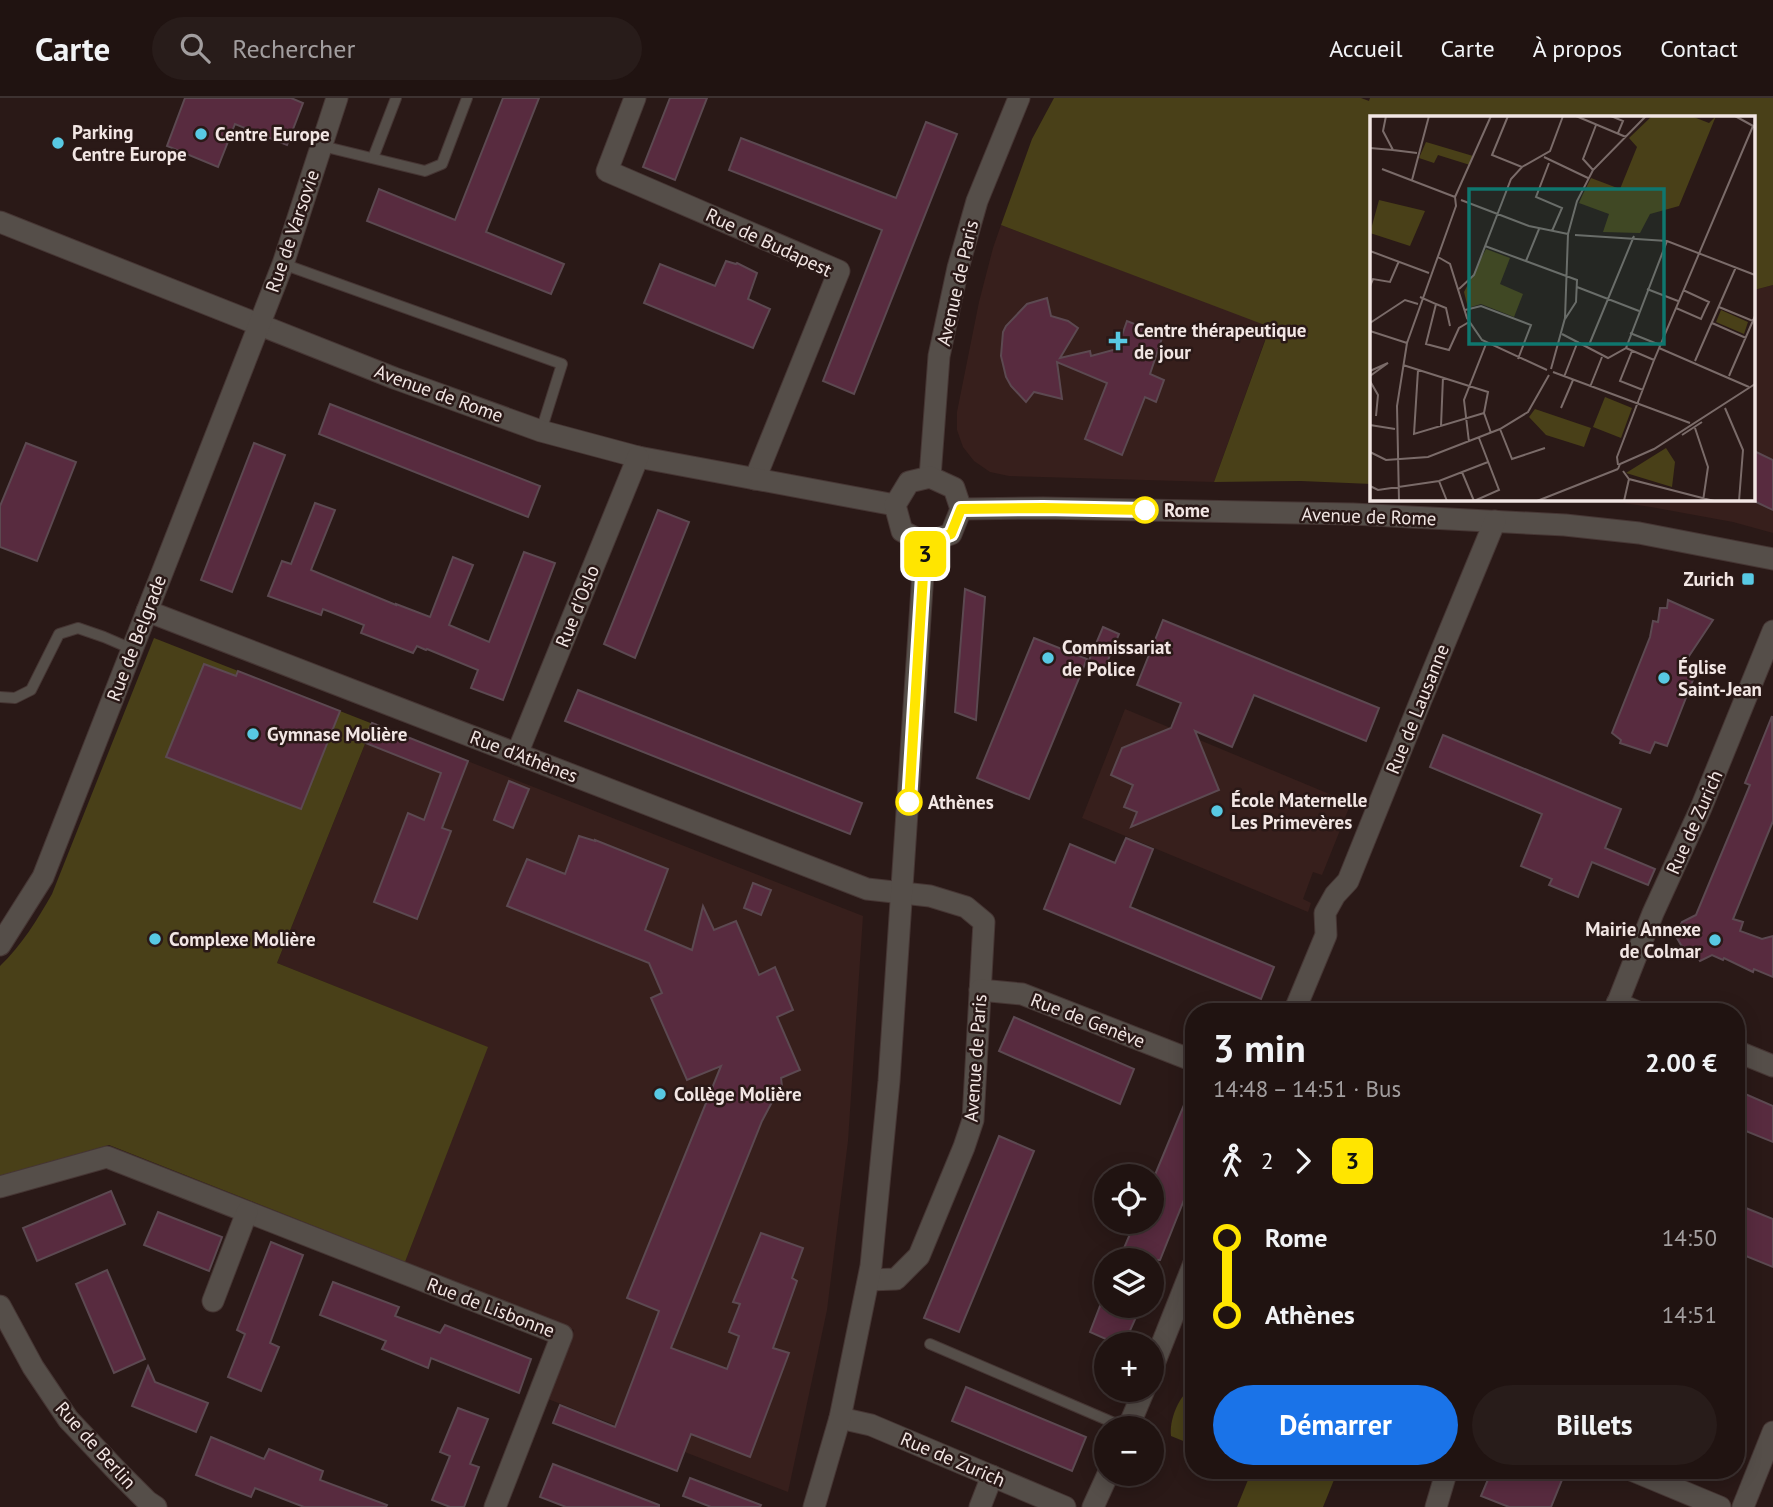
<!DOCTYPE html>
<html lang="fr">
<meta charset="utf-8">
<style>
body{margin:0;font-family:"PT Sans",sans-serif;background:#281c1a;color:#f1f3f6;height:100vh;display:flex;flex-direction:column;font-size:26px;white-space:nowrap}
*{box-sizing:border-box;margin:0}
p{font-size:23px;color:#a29e9f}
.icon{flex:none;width:38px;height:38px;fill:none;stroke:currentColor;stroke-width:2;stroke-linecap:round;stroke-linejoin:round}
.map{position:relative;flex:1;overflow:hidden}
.drawer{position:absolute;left:1185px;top:905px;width:560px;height:476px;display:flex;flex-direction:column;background:#201311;border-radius:28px;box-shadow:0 4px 18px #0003,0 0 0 2px #3d3231}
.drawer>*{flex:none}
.badge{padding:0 14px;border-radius:10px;font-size:24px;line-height:46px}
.tools{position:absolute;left:1094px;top:1066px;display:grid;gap:14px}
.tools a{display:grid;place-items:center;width:70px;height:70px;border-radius:50%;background:#201311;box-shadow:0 4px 18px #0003,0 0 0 2px #3d3231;font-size:35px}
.map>.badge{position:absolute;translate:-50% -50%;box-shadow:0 0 0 4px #fff}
.legs{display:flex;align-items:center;gap:10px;height:77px;padding:0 28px;font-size:23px}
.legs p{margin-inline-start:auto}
.head{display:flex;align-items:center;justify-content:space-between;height:119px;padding:0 28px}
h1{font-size:38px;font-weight:600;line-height:52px}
.button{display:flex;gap:14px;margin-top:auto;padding:14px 28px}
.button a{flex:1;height:80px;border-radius:42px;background:#1a73e8;color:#fff;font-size:28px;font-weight:600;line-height:80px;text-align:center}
.button a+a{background:#281c1a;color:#f1f3f6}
ul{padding:0 28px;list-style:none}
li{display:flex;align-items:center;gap:24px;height:77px;font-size:26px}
li i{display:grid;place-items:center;width:10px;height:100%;margin:0 9px;background:currentColor}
li i::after{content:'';width:18px;height:18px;margin:-9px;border:5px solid;border-radius:50%;background:#201311}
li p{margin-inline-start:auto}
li:first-child i{background:linear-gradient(#0000 50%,currentColor 0)}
li:last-child i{background:linear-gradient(currentColor 50%,#0000 0)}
header{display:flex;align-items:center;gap:42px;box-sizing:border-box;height:98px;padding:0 35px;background:#201311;border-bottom:2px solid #3d3231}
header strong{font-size:33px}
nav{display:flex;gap:38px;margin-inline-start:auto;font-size:24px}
.search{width:490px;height:63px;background:#281c1a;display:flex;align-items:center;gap:18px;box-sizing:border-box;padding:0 24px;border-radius:38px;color:#a29e9f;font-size:26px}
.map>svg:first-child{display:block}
.built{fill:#371f1c}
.green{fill:#494018}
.building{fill:#582b3f;stroke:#5c4951;stroke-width:2}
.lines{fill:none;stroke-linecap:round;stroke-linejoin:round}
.service-casing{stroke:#463634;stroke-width:12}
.minor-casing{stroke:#463634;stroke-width:23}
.service{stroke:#554e49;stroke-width:10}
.minor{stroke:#554e49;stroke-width:21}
.line-1-casing{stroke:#fff;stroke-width:16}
.line-1{stroke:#ffe500;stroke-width:10}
.poi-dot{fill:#58c9e3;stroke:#2a1917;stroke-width:2.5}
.stop-1-dot{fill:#fff;stroke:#ffe500;stroke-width:3.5}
.labels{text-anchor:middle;stroke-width:5;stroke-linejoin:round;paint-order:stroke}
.poi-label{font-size:19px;font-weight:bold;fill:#f2e6e4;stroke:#2a1917;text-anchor:start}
.street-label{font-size:19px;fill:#f2e6e4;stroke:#2a1917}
.stop-label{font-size:19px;font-weight:bold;fill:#f2e6e4;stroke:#2a1917;text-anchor:start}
.inset-road{fill:none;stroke:#7a6b69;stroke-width:2}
.view{fill:#0f766e;fill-opacity:0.15;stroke:#0f766e;stroke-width:3.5}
.inset-edge{fill:none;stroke:#f2e6e4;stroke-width:3.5}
</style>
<header>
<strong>Carte</strong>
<div class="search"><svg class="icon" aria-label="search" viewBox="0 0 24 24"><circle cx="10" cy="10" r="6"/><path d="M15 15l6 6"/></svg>Rechercher</div>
<nav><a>Accueil</a><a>Carte</a><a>À propos</a><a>Contact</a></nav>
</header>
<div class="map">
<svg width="1773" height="1409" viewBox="0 0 1773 1409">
<rect width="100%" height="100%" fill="#2a1917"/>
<!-- built -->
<g class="built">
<path d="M 1001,127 L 1270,228 L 1214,384 L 1009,378 L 990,374 L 974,363 L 963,349 L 957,332 L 957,314 L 979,204 L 993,150 Z"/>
<path d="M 1773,187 L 1773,435 L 1733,424 L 1651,409 L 1596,401 L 1754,401 L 1754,192 Z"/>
<path d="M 1125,611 L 1351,705 L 1322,777 L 1313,774 L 1303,801 L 1311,805 L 1308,814 L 1082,720 Z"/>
<path d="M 373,626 L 863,818 L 848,1043 L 827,1212 L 788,1394 L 548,1301 L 574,1232 L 405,1164 L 487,949 L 277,865 Z"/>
</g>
<!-- green -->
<g class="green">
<path d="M 1054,0 L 1361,0 L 1369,3 L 1370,0 L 1773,0 L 1773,187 L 1754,192 L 1754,19 L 1372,19 L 1372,386 L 1301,383 L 1214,384 L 1270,229 L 1001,127 L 1032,41 Z"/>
<path d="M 154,540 L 373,626 L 277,865 L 488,949 L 405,1164 L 109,1047 L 0,1078 L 0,868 C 22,847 37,822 52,796 Z"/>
<path d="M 1190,1291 L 1193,1292 L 1193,1347 L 1171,1338 C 1169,1323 1178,1300 1190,1291 Z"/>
<path d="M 1252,1372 L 1338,1372 L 1323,1409 L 1237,1409 Z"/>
</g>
<!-- building -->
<g class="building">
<path d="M 185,0 L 291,0 L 303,5 L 287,47 L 235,26 L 218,69 L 167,48 Z"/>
<path d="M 503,0 L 539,0 L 486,134 L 564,166 L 551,196 L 367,123 L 379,91 L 455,122 Z"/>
<path d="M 670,0 L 707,0 L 675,82 L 643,69 Z"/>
<path d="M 926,24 L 957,36 L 854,296 L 823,283 L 882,132 L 729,72 L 741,40 L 896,100 Z"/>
<path d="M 726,163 L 736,166 L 737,165 L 757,175 L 748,201 L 770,211 L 753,250 L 644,205 L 660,166 L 715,188 Z"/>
<path d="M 1047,200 L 1051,218 L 1068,223 L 1078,230 L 1060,260 L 1090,253 L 1091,258 L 1117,251 L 1127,223 L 1163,237 L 1150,276 L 1164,282 L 1156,304 L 1145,299 L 1122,357 L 1085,341 L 1107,285 L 1057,264 L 1062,301 L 1034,294 L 1026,304 L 1011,288 L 1006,279 L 1001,258 L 1003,234 L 1006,228 L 1027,206 Z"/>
<path d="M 330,306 L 540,388 L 528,419 L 319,336 Z"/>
<path d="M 26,345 L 76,364 L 37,463 L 0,449 L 0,408 Z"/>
<path d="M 254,345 L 285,357 L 232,494 L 201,482 Z"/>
<path d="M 1754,353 L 1773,362 L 1773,412 L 1754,403 Z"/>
<path d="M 315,405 L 335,412 L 311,472 L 396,507 L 396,506 L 430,519 L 453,459 L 473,467 L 449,527 L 489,544 L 524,454 L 555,465 L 503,602 L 471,590 L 478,572 L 427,551 L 426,552 L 417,548 L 413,555 L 361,535 L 364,527 L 323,511 L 321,517 L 268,498 L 282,463 L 291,466 Z"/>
<path d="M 658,412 L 689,424 L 635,560 L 604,546 Z"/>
<path d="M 965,491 L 985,499 L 976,622 L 955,614 Z"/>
<path d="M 1668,502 L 1713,522 L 1685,564 L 1698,569 L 1667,648 L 1655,644 L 1650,655 L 1620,645 L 1621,642 L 1612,635 L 1650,539 L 1653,523 L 1658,524 L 1660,510 L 1667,510 Z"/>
<path d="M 1163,522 L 1379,610 L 1366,643 L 1254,597 L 1232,649 L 1195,633 L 1219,692 L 1131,729 L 1137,714 L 1124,709 L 1133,687 L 1111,677 L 1122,650 L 1171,630 L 1181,605 L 1137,587 Z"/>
<path d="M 1103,529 L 1119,536 L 1103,574 L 1087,567 Z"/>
<path d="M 1034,540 L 1087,561 L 1029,701 L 977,680 Z"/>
<path d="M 204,566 L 236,578 L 238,573 L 340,613 L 301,711 L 166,659 Z"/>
<path d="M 578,592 L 862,705 L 850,736 L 565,623 Z"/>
<path d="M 1772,618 L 1773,723 L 1733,821 L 1743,824 L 1740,833 L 1762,841 L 1773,838 L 1773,879 L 1754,871 L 1753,874 L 1724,860 L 1723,862 L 1712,857 L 1700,863 L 1693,853 L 1686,851 L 1681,847 L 1677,840 L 1677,835 L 1682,824 L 1696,817 L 1750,687 L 1745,685 Z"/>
<path d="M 372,625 L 468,663 L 442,730 L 451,733 L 417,821 L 374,804 L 408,715 L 424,722 L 441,675 L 363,644 Z"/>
<path d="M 1443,637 L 1621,711 L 1605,750 L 1655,771 L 1648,787 L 1592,764 L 1578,799 L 1549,787 L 1552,781 L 1521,768 L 1542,716 L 1430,669 Z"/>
<path d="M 509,683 L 529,691 L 513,730 L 494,722 Z"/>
<path d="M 579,738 L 595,743 L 595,742 L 668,771 L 645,832 L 692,852 L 703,808 L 714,832 L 736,823 L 759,877 L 775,869 L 793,912 L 777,919 L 800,972 L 781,980 L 783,997 L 772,1004 L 762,1023 L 671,1250 L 727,1271 L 739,1238 L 729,1234 L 740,1206 L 733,1204 L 761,1135 L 803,1150 L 792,1180 L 797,1183 L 773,1250 L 789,1255 L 750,1359 L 691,1336 L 677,1373 L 553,1325 L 560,1307 L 615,1329 L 659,1213 L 627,1200 L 721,968 L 687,982 L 651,900 L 662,895 L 649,865 L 507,808 L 527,761 L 565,776 Z"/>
<path d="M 1126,740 L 1153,751 L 1130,809 L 1274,869 L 1261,901 L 1044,811 L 1070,746 L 1115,765 Z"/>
<path d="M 753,785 L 771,792 L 761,817 L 744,810 Z"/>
<path d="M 1014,919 L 1134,971 L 1120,1006 L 999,953 Z"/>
<path d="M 1194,983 L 1194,1101 L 1186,1097 L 1160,1162 L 1119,1162 L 1135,1124 L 1152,1124 L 1152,1084 Z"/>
<path d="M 1736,992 L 1773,1008 L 1773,1044 L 1736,1029 Z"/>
<path d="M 999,1038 L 1034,1053 L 959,1234 L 924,1220 Z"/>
<path d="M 111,1093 L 125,1126 L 37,1163 L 23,1130 Z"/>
<path d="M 1736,1106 L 1773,1121 L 1773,1169 L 1736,1154 Z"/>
<path d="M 158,1114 L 222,1139 L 209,1173 L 144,1147 Z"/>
<path d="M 271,1144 L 303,1157 L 270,1245 L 279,1249 L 261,1293 L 228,1279 L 245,1236 L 237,1232 Z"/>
<path d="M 107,1172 L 145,1261 L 114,1275 L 76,1186 Z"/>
<path d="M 333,1184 L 399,1209 L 395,1218 L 440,1235 L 445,1227 L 531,1261 L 519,1295 L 431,1260 L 428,1270 L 382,1251 L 386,1243 L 320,1217 Z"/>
<path d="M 1100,1208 L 1141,1208 L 1124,1246 L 1117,1246 L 1090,1234 Z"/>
<path d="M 148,1268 L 155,1284 L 208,1305 L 196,1334 L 132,1308 Z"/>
<path d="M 966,1289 L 1086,1339 L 1072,1373 L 952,1323 Z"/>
<path d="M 458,1310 L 488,1321 L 470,1366 L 479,1369 L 464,1409 L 450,1409 L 432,1402 L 450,1358 L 440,1354 Z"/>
<path d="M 211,1339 L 264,1361 L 269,1351 L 323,1373 L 320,1382 L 387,1407 L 386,1409 L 304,1409 L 255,1390 L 251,1399 L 223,1388 L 196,1377 Z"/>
<path d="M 553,1366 L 659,1407 L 659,1409 L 566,1409 L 540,1399 Z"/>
<path d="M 1492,1372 L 1566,1372 L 1551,1409 L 1509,1409 L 1481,1398 Z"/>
<path d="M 690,1380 L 761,1407 L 760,1409 L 711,1409 L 683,1398 Z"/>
</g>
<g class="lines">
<defs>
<g id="service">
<path d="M 322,48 L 425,73 L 442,66 L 467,0"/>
<path d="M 373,60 L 396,0"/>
<path d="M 283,166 L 562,266 L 541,333"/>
<path d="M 0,599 L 15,600 L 31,592 L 59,536 L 78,530 L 104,539 L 132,551"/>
<path d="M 930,1246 L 1126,1330"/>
</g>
<g id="minor">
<path d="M 635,0 L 607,73 L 839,173 L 755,381"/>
<path d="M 0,124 L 394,280 L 541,333 L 638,359 L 895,407"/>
<path d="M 930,379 L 939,258 L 958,170 L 977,103 L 1019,0"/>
<path d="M 930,379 L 954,390 L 961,411 L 951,436 L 925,445 L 902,433 L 895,407 L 909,384 Z"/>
<path d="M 961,411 L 1043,410 L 1353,416 L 1565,427 L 1639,435 L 1773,461"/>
<path d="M 147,513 L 867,791 L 930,798 L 966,809 L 984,824 L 973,1022 L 964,1049 L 919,1158 L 896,1181 L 869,1182"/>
<path d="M 517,656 L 638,359"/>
<path d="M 0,847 L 43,779 L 283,166 L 337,0"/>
<path d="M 980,892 L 1022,896 L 1194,963"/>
<path d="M 1617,905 L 1638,914"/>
<path d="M 1294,914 L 1326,837 L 1325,815 L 1335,797 L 1348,783 L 1421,602 L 1495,423"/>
<path d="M 1614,914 L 1653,815 L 1701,710 L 1773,533"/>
<path d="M 1736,953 L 1773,968"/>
<path d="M 0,1089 L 107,1059 L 562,1237 L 495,1409"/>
<path d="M 213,1203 L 247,1114"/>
<path d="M 0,1208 L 33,1269 L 68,1321 L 118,1374 L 147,1403 L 156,1409"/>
<path d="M 1152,1271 L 1194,1165"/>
<path d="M 840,1320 L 871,1327 L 1065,1409"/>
<path d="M 1128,1330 L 1144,1292"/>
<path d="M 1631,1372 L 1720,1409"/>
<path d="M 814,1409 L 840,1320 L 871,1168 L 889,983 L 925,445"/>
<path d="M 980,1409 L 992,1378"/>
<path d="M 1093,1409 L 1108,1376"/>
<path d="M 1436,1409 L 1447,1372"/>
<path d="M 1743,1409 L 1773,1334"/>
</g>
</defs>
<!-- service casing -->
<use href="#service" class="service-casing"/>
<!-- minor casing -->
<use href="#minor" class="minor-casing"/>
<!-- service -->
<use href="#service" class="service"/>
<!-- minor -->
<use href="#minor" class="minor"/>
</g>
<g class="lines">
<defs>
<path id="line-1" d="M 909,704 L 925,445 L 951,436 L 961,411 L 1043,410 L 1145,412"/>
</defs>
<!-- line-1 casing -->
<use href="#line-1" class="line-1-casing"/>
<!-- line-1 -->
<use href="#line-1" class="line-1"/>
</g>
<!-- markers -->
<g class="poi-dot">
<circle cx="201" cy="36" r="7"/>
<circle cx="58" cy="45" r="7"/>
<path d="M1114.5 232.5h7v7h7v7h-7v7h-7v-7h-7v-7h7z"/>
<rect x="1741" y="474" width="14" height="14" rx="3.5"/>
<circle cx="1048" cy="560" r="7"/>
<circle cx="1664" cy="580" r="7"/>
<circle cx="253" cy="636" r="7"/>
<circle cx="1217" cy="713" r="7"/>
<circle cx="155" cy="841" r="7"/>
<circle cx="1715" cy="842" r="7"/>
<circle cx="660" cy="996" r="7"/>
</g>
<g class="stop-1-dot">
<circle cx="1145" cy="412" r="12"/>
<circle cx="909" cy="704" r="12"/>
</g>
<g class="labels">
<!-- poi labels -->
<g class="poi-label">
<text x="72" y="41">Parking<tspan x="72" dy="22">Centre Europe</tspan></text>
<text x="215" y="43">Centre Europe</text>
<text x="1134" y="239">Centre thérapeutique<tspan x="1134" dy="22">de jour</tspan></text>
<text x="1734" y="488" text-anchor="end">Zurich</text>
<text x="1062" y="556">Commissariat<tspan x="1062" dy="22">de Police</tspan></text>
<text x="1678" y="576">Église<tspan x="1678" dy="22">Saint-Jean</tspan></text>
<text x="267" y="643">Gymnase Molière</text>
<text x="1231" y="709">École Maternelle<tspan x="1231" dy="22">Les Primevères</tspan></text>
<text x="1701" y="838" text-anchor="end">Mairie Annexe<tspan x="1701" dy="22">de Colmar</tspan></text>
<text x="169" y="848">Complexe Molière</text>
<text x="674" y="1003">Collège Molière</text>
</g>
<!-- street labels -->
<g class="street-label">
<text transform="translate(292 133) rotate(-71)" y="7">Rue de Varsovie</text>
<text transform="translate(769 144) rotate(25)" y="7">Rue de Budapest</text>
<text transform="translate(957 185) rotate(-77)" y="7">Avenue de Paris</text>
<text transform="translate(439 295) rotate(20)" y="7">Avenue de Rome</text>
<text transform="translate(1369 418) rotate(2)" y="7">Avenue de Rome</text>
<text transform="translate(577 508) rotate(-68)" y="7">Rue d'Oslo</text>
<text transform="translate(136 540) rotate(-69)" y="7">Rue de Belgrade</text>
<text transform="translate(1417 611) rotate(-68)" y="7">Rue de Lausanne</text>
<text transform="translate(524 658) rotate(21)" y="7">Rue d'Athènes</text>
<text transform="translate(1694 724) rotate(-66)" y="7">Rue de Zurich</text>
<text transform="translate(1088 922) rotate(21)" y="7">Rue de Genève</text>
<text transform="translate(975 960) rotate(-86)" y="7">Avenue de Paris</text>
<text transform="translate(491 1209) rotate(21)" y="7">Rue de Lisbonne</text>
<text transform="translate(96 1347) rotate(48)" y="7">Rue de Berlin</text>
<text transform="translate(953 1361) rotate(23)" y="7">Rue de Zurich</text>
</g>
<!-- stop labels -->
<g class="stop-label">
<text x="1164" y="419">Rome</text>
<text x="928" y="711">Athènes</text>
</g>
</g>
<!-- overview -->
<g transform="translate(1370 18)">
<rect width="385" height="385" fill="#2a1917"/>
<path d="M 282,0 L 321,0 L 339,7 L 346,0 L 309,90 L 280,98 L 270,117 L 233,116 L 239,98 L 209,87 L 213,78 L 221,62 L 250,73 L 267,31 L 259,22 ZM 56,26 L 103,40 L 100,49 L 68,39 L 64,47 L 49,42 ZM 9,84 L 55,95 L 40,130 L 0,117 ZM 116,133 L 140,142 L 130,168 L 153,178 L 144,201 L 111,188 L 98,192 L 94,176 ZM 351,194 L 378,206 L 374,218 L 346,206 ZM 235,281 L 262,292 L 251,322 L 223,311 ZM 165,293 L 221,312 L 214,331 L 176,319 L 159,301 ZM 296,332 L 305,346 L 302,371 L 256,357 Z" fill="#494018"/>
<path class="inset-road" d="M 16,0 L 13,15 L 23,34 L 47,37M 138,0 L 122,39 L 152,51M 206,0 L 256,21M 241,0 L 253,5 L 248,17M 365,0 L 385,11M 0,32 L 23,34M 174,41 L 218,62M 179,47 L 166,81 L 192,92 L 182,115M 12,53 L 85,81M 223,54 L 213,43 L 226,9M 42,64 L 59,0M 91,84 L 159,110 L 198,118M 205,119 L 297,125 L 385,159M 115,130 L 207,164 L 206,186 L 195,203M 0,135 L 59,157M 68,141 L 80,148 L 97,202 L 112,224 L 177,254M 156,145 L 169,113M 0,170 L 3,163 L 20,166 L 29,145M 207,171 L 269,195M 89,173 L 104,159 L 141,63 L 152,51 L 180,35 L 193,0M 277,173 L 308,185M 50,181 L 66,188 L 56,228 L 79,234 L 89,212 L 99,206M 66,188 L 76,192 L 80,210M 349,191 L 383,205M 306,192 L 331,203 L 335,194 L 339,186 L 313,174M 95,194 L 111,190 L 161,209 L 148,243M 0,207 L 35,184 L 48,188M 342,207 L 376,222M 0,215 L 37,227M 260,217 L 290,229M 192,218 L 238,242 L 256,232 L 297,125M 219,229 L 264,120M 256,232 L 284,244M 289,232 L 379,271M 262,235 L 250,265 L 273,274M 325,245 L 366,151M 33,249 L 118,276 L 114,297 L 121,317M 181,253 L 195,202 L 198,118 L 207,85 L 223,54 L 276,0M 48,254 L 44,318 L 114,297M 0,255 L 18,247 L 0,260M 183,256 L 320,307M 359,260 L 385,200M 194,261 L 208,225M 0,265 L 8,279 L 6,300M 220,271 L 232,241M 191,292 L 203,264M 355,292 L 373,334 L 369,385M 0,309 L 25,313M 71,310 L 73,261M 325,312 L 338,351 L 333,385M 130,313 L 142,343 L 175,332M 312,319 L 332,306M 99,326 L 94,284 L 116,228M 0,336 L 16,344 L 58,341 L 130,313 L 158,296 L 179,259M 248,349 L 247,341 L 284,244 L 383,10M 248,353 L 250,348 L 284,333 L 385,268M 253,355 L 259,363 L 344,385M 92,356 L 104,385M 69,365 L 77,385M 0,370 L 8,374 L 69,365 L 118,346M 29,385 L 27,290 L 37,227 L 86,90 L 85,81 L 121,0M 104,385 L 129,374 L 109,322M 167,385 L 248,353M 254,385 L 259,363"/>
<path class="view" d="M 99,73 L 294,73 L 294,228 L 99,228 Z"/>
<rect width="385" height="385" class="inset-edge"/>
</g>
</svg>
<div class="tools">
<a><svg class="icon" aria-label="locate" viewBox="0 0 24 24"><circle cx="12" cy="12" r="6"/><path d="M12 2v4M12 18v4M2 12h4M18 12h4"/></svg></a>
<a><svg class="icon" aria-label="layers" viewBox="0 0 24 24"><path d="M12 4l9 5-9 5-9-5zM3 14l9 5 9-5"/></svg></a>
<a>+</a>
<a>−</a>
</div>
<b class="badge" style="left:925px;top:456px;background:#ffe500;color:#111">3</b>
<section class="drawer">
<div class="head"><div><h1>3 min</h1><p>14:48 – 14:51 · Bus</p></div><b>2.00 €</b></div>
<div class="legs"><svg class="icon" aria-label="walk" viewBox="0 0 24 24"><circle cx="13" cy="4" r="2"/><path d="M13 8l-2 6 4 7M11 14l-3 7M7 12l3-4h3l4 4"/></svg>2<svg class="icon" aria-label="forward" viewBox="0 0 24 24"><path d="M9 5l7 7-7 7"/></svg><b class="badge" style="background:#ffe500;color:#111">3</b></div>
<ul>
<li><i style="color:#ffe500"></i><b>Rome</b><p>14:50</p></li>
<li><i style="color:#ffe500"></i><b>Athènes</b><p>14:51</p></li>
</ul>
<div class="button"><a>Démarrer</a><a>Billets</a></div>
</section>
</div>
